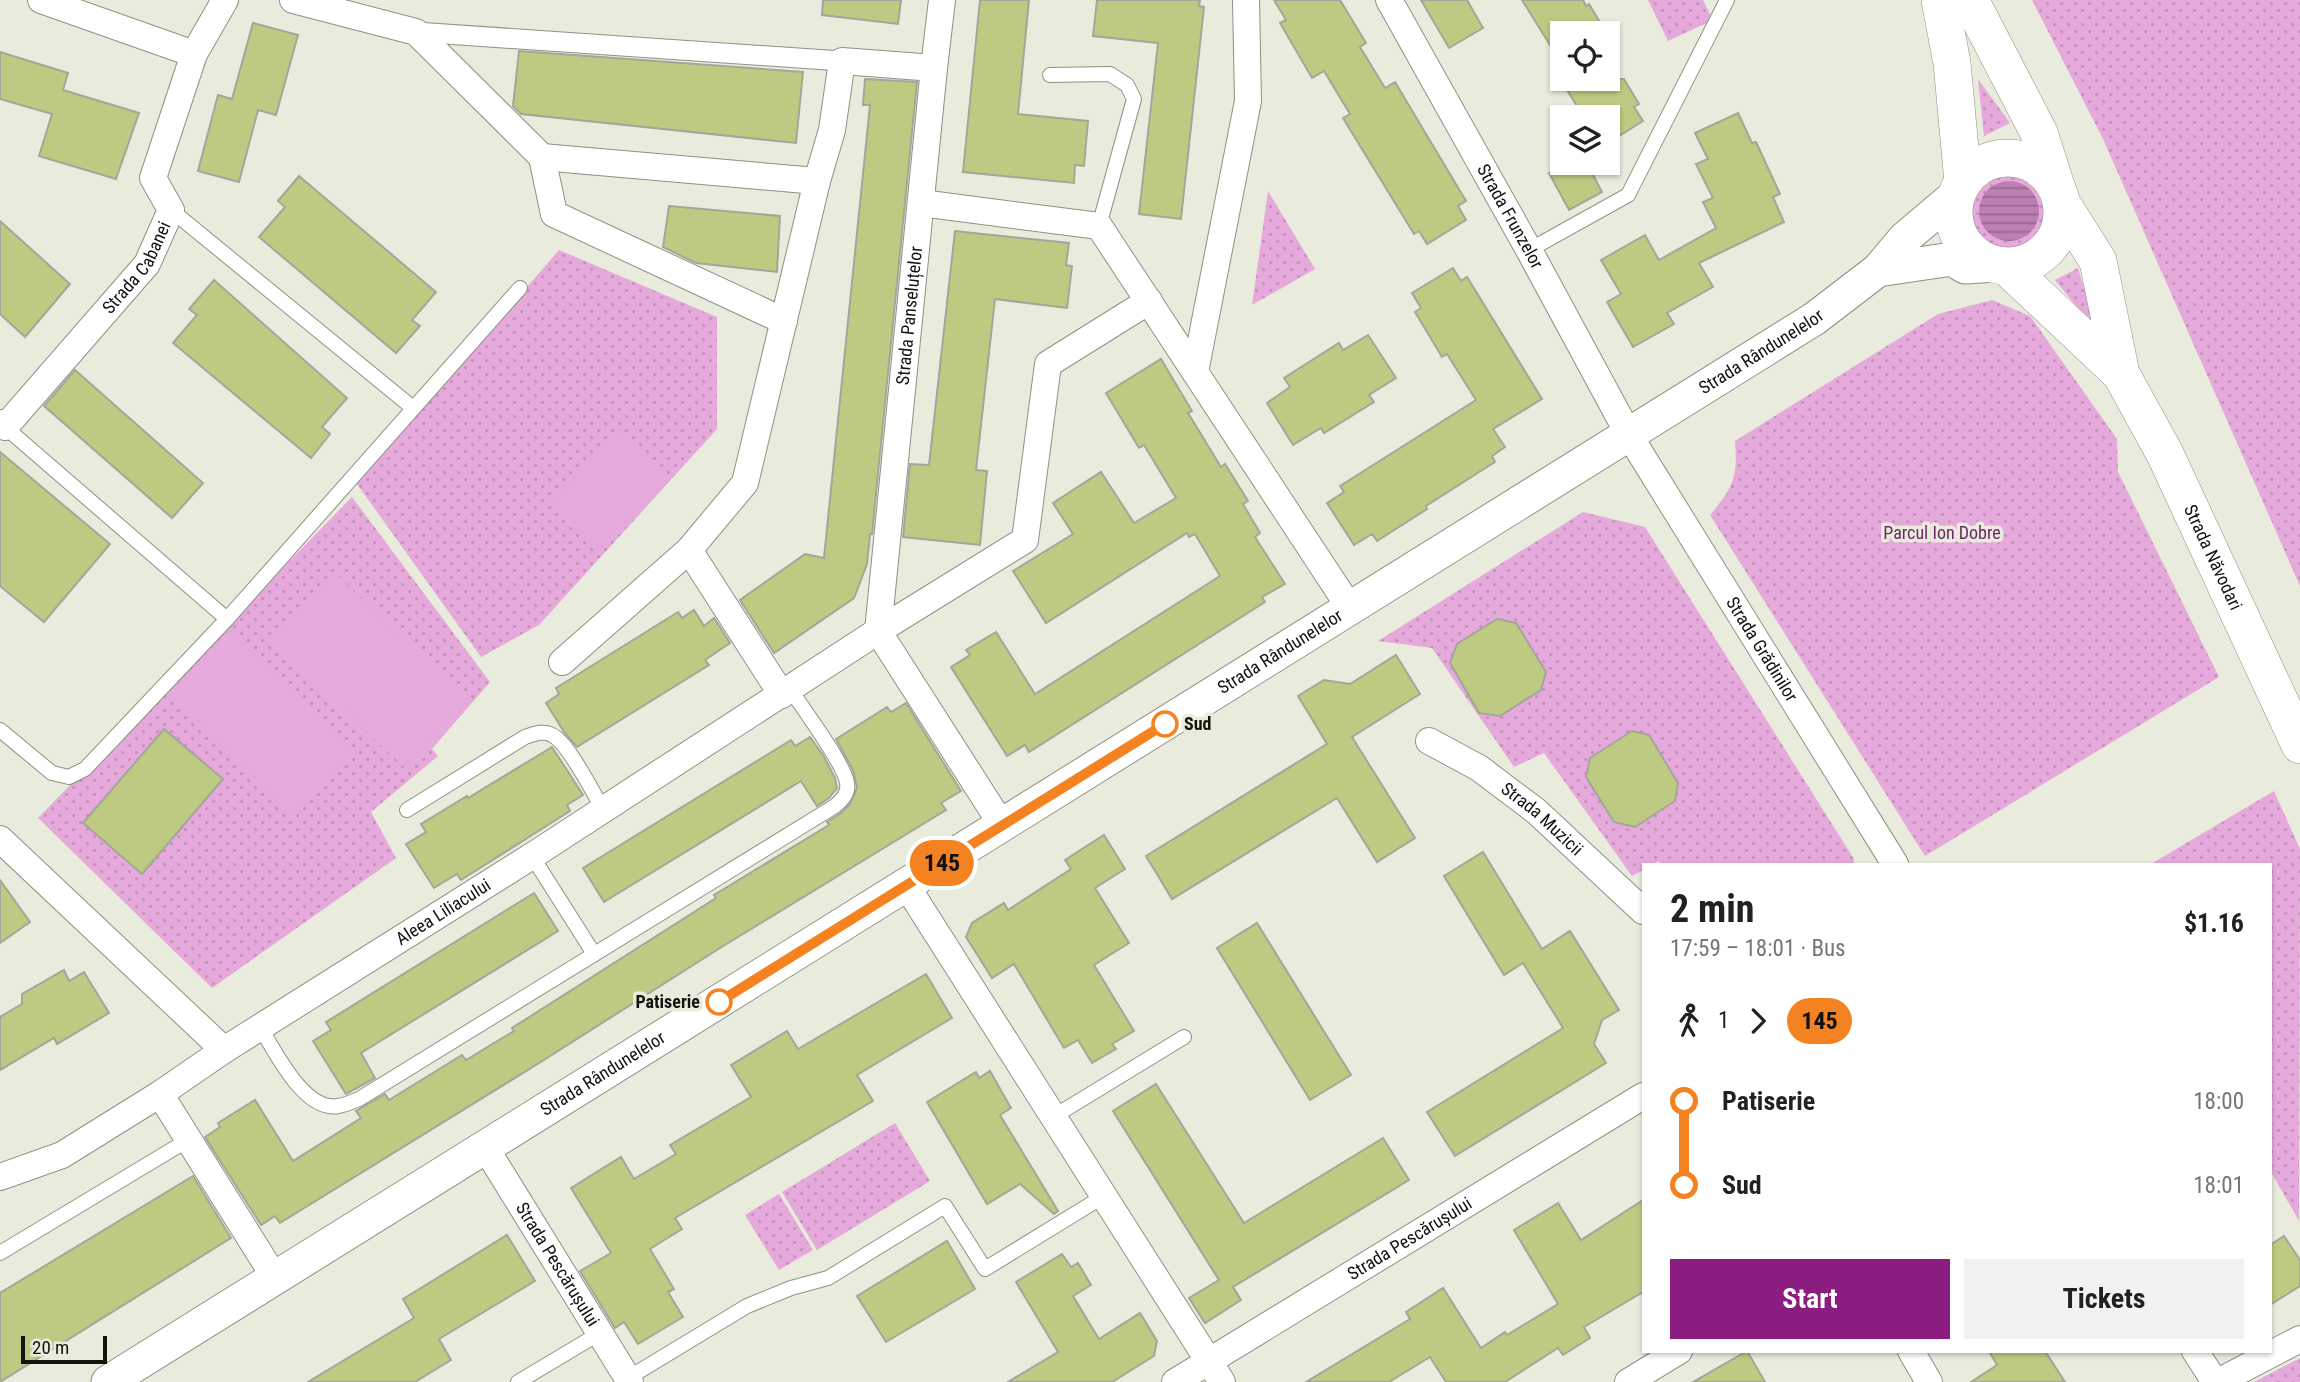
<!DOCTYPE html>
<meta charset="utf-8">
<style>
body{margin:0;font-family:"Roboto Condensed",sans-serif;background:#f2f2f2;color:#202124;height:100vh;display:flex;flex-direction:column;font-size:26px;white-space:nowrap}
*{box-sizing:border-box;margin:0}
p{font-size:23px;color:#757577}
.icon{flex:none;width:38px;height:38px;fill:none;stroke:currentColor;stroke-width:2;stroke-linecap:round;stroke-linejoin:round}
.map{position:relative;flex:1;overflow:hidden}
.panel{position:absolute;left:1642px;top:863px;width:630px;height:490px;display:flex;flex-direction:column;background:#fff;border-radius:0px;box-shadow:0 2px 5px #0004}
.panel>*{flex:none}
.badge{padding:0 14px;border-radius:23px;font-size:24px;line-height:46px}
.fabs{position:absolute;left:1550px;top:21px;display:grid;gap:14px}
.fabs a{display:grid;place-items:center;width:70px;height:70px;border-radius:0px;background:#fff;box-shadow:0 2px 5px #0004;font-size:35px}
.scale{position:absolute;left:21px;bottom:18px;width:86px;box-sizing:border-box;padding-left:7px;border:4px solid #12130e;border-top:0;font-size:19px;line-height:24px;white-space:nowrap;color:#12130e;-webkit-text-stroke:5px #e9ecdd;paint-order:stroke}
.map>.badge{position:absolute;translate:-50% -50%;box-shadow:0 0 0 4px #fff}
.legs{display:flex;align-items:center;gap:10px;height:77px;padding:0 28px;font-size:23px}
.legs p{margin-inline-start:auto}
.overview{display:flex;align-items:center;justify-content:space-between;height:119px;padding:0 28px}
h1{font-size:38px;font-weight:700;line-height:52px}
.primary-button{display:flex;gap:14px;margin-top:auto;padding:14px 28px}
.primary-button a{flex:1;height:80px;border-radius:0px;background:#8b1d80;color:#fff;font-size:28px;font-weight:700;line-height:80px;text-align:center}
.primary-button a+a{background:#f2f2f2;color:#202124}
ul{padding:0 28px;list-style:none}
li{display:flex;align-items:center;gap:24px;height:84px;font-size:26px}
li i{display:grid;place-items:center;width:10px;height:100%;margin:0 9px;background:currentColor}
li i::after{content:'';width:18px;height:18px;margin:-9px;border:5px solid;border-radius:50%;background:#fff}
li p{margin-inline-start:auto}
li:first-child i{background:linear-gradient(#0000 50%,currentColor 0)}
li:last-child i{background:linear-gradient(currentColor 50%,#0000 0)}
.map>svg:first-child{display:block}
.grass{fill:url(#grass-dots)}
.pitch{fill:#e6a9db}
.water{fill:url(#water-rules)}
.building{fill:#beca81;stroke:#a3a699;stroke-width:2}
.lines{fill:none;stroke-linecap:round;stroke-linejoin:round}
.service-casing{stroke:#8e9184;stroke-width:16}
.pedestrian-casing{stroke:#8e9184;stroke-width:21}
.minor-casing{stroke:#8e9184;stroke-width:28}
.tertiary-casing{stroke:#8e9184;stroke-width:35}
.secondary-casing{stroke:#8e9184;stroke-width:38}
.service{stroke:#fff;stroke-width:14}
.pedestrian{stroke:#fff;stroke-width:19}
.minor{stroke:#fff;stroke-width:26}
.tertiary{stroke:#fff;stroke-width:33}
.secondary{stroke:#fff;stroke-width:37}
.line-1-casing{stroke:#fff;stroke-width:16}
.line-1{stroke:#f58220;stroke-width:10}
.stop-1-dot{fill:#fff;stroke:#f58220;stroke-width:3.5}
.labels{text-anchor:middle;stroke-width:7;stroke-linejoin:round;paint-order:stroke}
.street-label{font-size:18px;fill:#12130e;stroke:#e9ecdd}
.park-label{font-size:18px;fill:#6f2966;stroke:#e9ecdd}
.stop-label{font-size:18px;font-weight:bold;fill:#12130e;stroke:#e9ecdd;text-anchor:start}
</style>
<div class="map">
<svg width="2300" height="1382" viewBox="0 0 2300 1382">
<defs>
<pattern id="grass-dots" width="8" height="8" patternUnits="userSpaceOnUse" patternTransform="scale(1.75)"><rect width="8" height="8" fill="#e6a9db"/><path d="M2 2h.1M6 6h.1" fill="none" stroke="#c491bb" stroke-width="1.8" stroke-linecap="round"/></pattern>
<pattern id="water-rules" width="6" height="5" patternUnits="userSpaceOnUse" patternTransform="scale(1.75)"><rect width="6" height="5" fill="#bc81b2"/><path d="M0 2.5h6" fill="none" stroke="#97688f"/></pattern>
</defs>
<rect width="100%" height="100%" fill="#e9ecdd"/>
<!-- grass -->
<g class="grass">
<path d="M 1648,0 L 1703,0 L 1713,20 L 1668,41 Z"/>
<path d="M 2032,0 L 2300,0 L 2300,586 L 2103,139 Z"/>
<path d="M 1978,79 L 2010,123 L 1984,136 Z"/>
<circle cx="2009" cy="211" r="39"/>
<path d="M 1268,191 L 1315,269 L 1252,305 Z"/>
<path d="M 559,250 L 717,317 L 717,429 L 539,625 L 481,657 L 357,484 Z"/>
<path d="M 2078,268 L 2097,332 L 2055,280 Z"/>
<path d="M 1992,300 L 2030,316 L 2117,439 L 2118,472 L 2219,677 L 1925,856 L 1710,515 C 1733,487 1738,478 1735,441 L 1938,314 Z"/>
<path d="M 352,497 L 490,682 L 432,749 L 438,756 L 371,812 L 396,858 L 212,988 L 38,818 Z"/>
<path d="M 1583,512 L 1645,527 L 1854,859 L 1853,864 L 1661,864 L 1659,861 L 1653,864 L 1643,864 L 1643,870 L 1632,876 L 1544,753 L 1514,767 L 1432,648 L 1378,641 Z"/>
<path d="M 2274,791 L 2300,849 L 2299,1221 L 2270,1170 L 2270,864 L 2151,864 Z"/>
<path d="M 895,1123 L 930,1181 L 817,1250 L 782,1192 Z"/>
<path d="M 779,1194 L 813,1250 L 779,1270 L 745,1215 Z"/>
<path d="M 2300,1358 L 2300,1382 L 2254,1382 Z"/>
</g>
<!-- pitch -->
<g class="pitch">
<path d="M 618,432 L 668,477 L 601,549 L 553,503 Z"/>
<path d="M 335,573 L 469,701 L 405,768 L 271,642 Z"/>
<path d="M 230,630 L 358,752 L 294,818 L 166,695 Z"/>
</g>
<!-- water -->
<circle class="water" cx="2009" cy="211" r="30"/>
<!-- building -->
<g class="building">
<path d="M 823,0 L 901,0 L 898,24 L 822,15 Z"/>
<path d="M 980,0 L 1029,0 L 1018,114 L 1088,121 L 1084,166 L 1075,165 L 1074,183 L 963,172 Z"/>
<path d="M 1097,0 L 1200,0 L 1199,6 L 1204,7 L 1181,219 L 1139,214 L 1158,43 L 1093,36 Z"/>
<path d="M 1274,0 L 1340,0 L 1366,43 L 1360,47 L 1385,88 L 1395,82 L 1466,201 L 1458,206 L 1466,220 L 1427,244 L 1419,231 L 1414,234 L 1343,118 L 1350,114 L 1324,71 L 1312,78 L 1280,23 L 1286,20 Z"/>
<path d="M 1421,0 L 1467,0 L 1483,28 L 1449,48 Z"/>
<path d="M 1522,0 L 1583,0 L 1586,6 L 1589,4 L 1601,24 L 1598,26 L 1603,33 L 1563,33 L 1563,66 Z"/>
<path d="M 253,23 L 298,35 L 276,115 L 258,110 L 239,182 L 198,171 L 218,95 L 232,99 Z"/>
<path d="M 519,51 L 803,72 L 796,143 L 521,114 L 513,106 Z"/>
<path d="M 0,52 L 68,73 L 63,90 L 139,113 L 116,179 L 39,156 L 52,114 L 0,99 Z"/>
<path d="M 865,79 L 917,82 L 872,534 L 870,534 L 867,564 L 854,598 L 774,653 L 740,600 L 805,554 L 824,558 L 870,105 L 863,105 Z"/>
<path d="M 1560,79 L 1624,79 L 1639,104 L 1634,107 L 1643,121 L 1608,143 L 1608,117 L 1584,117 Z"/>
<path d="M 1738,113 L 1752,143 L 1756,142 L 1780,194 L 1773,197 L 1784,222 L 1699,263 L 1713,287 L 1667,313 L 1674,324 L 1633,347 L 1607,302 L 1621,294 L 1601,260 L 1645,235 L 1659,260 L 1716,228 L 1703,202 L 1713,198 L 1696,164 L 1708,159 L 1695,133 Z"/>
<path d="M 1570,163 L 1587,163 L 1602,192 L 1569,210 L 1549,173 Z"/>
<path d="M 299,176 L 436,292 L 412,320 L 420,326 L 396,353 L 259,237 L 285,207 L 278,201 Z"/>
<path d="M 669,206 L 780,216 L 777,272 L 696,263 L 663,247 Z"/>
<path d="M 0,221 L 70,284 L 25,337 L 0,314 Z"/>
<path d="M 955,231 L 1069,243 L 1066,265 L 1072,266 L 1067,308 L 995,299 L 976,470 L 987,471 L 980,545 L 903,537 L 910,464 L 929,465 Z"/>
<path d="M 1453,268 L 1461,281 L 1467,277 L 1542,399 L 1493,429 L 1505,447 L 1492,456 L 1495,462 L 1426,506 L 1427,509 L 1377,541 L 1372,534 L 1354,545 L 1327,503 L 1344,492 L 1340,486 L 1476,400 L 1447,354 L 1442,357 L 1415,312 L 1421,308 L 1412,293 Z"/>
<path d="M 214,280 L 347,398 L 322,427 L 330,434 L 311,458 L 173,343 L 197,315 L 189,309 Z"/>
<path d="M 1368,335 L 1396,378 L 1369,395 L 1374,402 L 1324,433 L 1321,428 L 1293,445 L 1267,403 L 1290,387 L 1284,378 L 1339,343 L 1343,350 Z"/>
<path d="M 1161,359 L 1192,411 L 1188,413 L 1221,467 L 1225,464 L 1248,501 L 1243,504 L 1260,533 L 1255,537 L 1285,584 L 1262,597 L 1265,602 L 1029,752 L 1025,745 L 1007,756 L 951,667 L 970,655 L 966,650 L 996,632 L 1035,694 L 1220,576 L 1195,534 L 1189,537 L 1187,533 L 1046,623 L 1013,571 L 1073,534 L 1053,503 L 1101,472 L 1134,523 L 1176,498 L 1144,445 L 1139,448 L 1106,393 Z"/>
<path d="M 75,370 L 203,483 L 172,518 L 44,406 Z"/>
<path d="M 0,452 L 110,544 L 44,622 L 0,586 Z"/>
<path d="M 694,610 L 704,626 L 714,618 L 730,643 L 705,660 L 709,665 L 577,747 L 564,732 L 546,703 L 559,694 L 556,688 L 678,612 L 682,618 Z"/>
<path d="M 1497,619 L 1516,623 L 1546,672 L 1541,690 L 1500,716 L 1479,713 L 1450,663 L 1457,644 Z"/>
<path d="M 1396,655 L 1420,694 L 1352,737 L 1415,838 L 1377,862 L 1337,798 L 1172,899 L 1146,856 L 1327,744 L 1298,696 L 1324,680 L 1350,684 Z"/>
<path d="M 906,703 L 961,791 L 941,803 L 946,810 L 720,948 L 536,1065 L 280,1223 L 275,1216 L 261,1225 L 205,1137 L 220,1127 L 218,1123 L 255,1100 L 293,1161 L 361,1118 L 356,1111 L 385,1094 L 389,1100 L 462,1055 L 466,1060 L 514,1031 L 512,1028 L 716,898 L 714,895 L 829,825 L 827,822 L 841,813 L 850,804 L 857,788 L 853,770 L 836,739 L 887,707 L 891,712 Z"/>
<path d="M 164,729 L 223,779 L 142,874 L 83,823 Z"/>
<path d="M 1632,731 L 1649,735 L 1678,783 L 1675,801 L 1635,827 L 1614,822 L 1586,777 L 1590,758 Z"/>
<path d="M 810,737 L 823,755 L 835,778 L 837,788 L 829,798 L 817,806 L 801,781 L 604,902 L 583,868 L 791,740 L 795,746 Z"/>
<path d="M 552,747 L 583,795 L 567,805 L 570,811 L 461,880 L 457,874 L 434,888 L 406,844 L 426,832 L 421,824 L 467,796 L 468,798 Z"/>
<path d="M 1104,835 L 1125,869 L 1095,888 L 1129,943 L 1094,965 L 1134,1031 L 1112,1044 L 1116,1049 L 1092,1063 L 1078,1040 L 1064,1048 L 1014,964 L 992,978 L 966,937 L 972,923 L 1004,903 L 1008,910 L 1071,869 L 1065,860 Z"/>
<path d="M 1483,852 L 1542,949 L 1570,931 L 1619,1010 L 1602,1020 L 1594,1044 L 1606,1063 L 1455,1156 L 1427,1112 L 1563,1028 L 1523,963 L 1504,975 L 1444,876 Z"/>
<path d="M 0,880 L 30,922 L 0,943 Z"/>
<path d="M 534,893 L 558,931 L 361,1053 L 375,1078 L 346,1094 L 313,1041 L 331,1030 L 326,1022 Z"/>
<path d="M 1257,923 L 1351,1075 L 1310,1100 L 1217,948 Z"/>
<path d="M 64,970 L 69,981 L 84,972 L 109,1013 L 57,1044 L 54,1038 L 0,1070 L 0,1017 L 22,1004 L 22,994 Z"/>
<path d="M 926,974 L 952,1018 L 857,1075 L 873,1101 L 675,1218 L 682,1229 L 650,1249 L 674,1289 L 668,1292 L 683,1317 L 638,1344 L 624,1322 L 615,1328 L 580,1271 L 611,1253 L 571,1188 L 621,1157 L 634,1179 L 676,1154 L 670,1145 L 751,1097 L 731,1065 L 787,1031 L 798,1049 Z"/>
<path d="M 990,1071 L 1011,1108 L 1000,1115 L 1058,1211 L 1054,1214 L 1020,1184 L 987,1204 L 927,1102 L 976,1072 L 979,1078 Z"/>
<path d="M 1156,1084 L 1244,1223 L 1383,1138 L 1409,1180 L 1233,1287 L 1241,1300 L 1205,1323 L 1189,1298 L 1219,1280 L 1113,1111 Z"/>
<path d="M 193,1176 L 231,1238 L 0,1382 L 0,1293 Z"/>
<path d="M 1643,1200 L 1643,1292 L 1584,1327 L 1590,1338 L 1563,1355 L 1558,1348 L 1505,1382 L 1446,1382 L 1430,1357 L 1389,1382 L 1306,1382 L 1410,1319 L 1406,1312 L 1443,1288 L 1481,1348 L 1505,1332 L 1507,1335 L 1558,1304 L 1514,1230 L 1558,1203 L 1581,1240 Z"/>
<path d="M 507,1235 L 535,1281 L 439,1339 L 451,1360 L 415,1382 L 308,1382 L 414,1318 L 403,1299 Z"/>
<path d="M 2284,1236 L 2300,1260 L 2300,1286 L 2270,1305 L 2270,1245 Z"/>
<path d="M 947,1241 L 975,1289 L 886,1342 L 857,1296 Z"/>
<path d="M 1062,1254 L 1071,1267 L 1078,1263 L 1091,1285 L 1073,1296 L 1099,1339 L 1140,1313 L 1157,1341 L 1154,1356 L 1112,1382 L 1008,1382 L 1058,1352 L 1016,1282 Z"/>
<path d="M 1747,1351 L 1765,1382 L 1693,1382 Z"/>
<path d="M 1989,1351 L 2045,1351 L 2065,1382 L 1971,1382 L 1997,1365 Z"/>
</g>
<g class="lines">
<defs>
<g id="service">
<path d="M 1050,75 L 1110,74 L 1127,85 L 1134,99 L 1099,226"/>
<path d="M 171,210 L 413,408"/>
<path d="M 1529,250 L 1628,195 L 1727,0"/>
<path d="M 5,427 L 227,619"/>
<path d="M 0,730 L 52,773 L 69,777 L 85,769 L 227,619 L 520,288"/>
<path d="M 407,810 L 525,737 C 534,734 543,730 552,735 C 568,742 593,793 603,809"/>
<path d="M 532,856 L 594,954"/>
<path d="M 260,1027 C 275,1051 304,1112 338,1106 C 345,1105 352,1102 359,1099 L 835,806 C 842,800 849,793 847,783 C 845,765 802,707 790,689"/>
<path d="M 1053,1117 L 1184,1037"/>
<path d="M 0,1253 L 188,1140"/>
<path d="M 628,1378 L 747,1306 L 791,1288 L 828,1278 L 945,1206 L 985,1269 L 1104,1196"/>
<path d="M 518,1382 L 600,1333"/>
</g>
<path id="pedestrian" d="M 416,32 L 842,61"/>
<g id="minor">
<path d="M 41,0 L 194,54"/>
<path d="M 293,0 L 416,32 L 542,157 L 817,181 L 832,130 L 842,61 L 934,68"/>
<path id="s1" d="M 1389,0 L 1529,250 L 1629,435 L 1895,864"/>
<path d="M 542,157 L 554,214 L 784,321"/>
<path d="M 921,203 L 1099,226 L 1350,608"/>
<path d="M 1195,372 L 1248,101 L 1246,0"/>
<path id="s2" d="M 0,423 L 5,427 L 147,264 L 171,210 L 153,178 L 194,54 L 225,0"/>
<path d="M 689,550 L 782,695"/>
<path id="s3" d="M 878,631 L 934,68 L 942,0"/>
<path d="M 878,631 L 1002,825"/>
<path d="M 562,662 L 689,550 L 745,483 L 817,181"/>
<path id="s4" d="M 1429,741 L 1479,768 L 1536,811 L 1643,911"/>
<path d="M 0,839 L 224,1050"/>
<path d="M 906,885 L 1222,1382"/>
<path d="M 160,1094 L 275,1278"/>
<path id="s5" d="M 485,1147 L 630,1382"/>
<path id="s6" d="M 0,1177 L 62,1155 L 160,1094 L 224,1050 L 532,856 L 878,631 L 1025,540 L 1048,364 L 1149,301"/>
<path d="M 1911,1351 L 1929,1382"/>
<path d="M 2195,1351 L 2215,1382"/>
<path id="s7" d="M 1175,1382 L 1643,1096"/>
<path d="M 1628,1382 L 1679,1351"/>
<path d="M 2218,1382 L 2300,1339"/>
</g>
<g id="tertiary">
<path d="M 1878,270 L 1952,259 L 1965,267 L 1996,265"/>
<path id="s8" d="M 108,1382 L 1814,319 L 1878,270 L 1905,238 L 1957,194"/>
</g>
<g id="secondary">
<path d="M 1940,0 L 1952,63 L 1963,182"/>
<path d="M 1970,0 L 2039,133 L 2056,186"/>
<circle cx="2008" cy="212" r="54"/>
<path id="s9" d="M 2062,204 L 2098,261 L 2121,374 L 2165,454 L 2300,745"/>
<path d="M 2007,267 L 2121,374"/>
</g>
</defs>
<!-- service casing -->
<use href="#service" class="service-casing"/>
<!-- pedestrian casing -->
<use href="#pedestrian" class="pedestrian-casing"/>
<!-- minor casing -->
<use href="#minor" class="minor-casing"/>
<!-- tertiary casing -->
<use href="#tertiary" class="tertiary-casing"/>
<!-- secondary casing -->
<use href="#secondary" class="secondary-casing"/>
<!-- service -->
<use href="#service" class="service"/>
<!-- pedestrian -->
<use href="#pedestrian" class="pedestrian"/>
<!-- minor -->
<use href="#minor" class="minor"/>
<!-- tertiary -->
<use href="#tertiary" class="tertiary"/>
<!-- secondary -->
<use href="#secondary" class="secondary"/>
</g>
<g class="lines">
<defs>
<path id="line-1" d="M 719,1002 L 1165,724"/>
</defs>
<!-- line-1 casing -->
<use href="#line-1" class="line-1-casing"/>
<!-- line-1 -->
<use href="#line-1" class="line-1"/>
</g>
<!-- markers -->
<g class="stop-1-dot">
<circle cx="1165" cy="724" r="12"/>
<circle cx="719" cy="1002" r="12"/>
</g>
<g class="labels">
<!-- street labels -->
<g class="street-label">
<text dy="6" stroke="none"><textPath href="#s1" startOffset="248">Strada Frunzelor</textPath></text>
<text dy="6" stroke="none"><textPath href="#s2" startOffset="214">Strada Cabanei</textPath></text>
<text dy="6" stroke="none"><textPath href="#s3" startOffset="317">Strada Panseluțelor</textPath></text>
<text dy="6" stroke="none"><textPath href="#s8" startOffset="1948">Strada Rândunelelor</textPath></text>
<text dy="6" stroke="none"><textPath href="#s9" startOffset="388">Strada Năvodari</textPath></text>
<text dy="6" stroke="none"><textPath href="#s1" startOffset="749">Strada Grădinilor</textPath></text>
<text dy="6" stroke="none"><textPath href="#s8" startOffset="1381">Strada Rândunelelor</textPath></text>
<text dy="6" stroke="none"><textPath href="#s4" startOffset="138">Strada Muzicii</textPath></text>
<text dy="6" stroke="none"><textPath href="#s6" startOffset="518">Aleea Liliacului</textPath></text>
<text dy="6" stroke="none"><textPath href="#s8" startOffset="583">Strada Rândunelelor</textPath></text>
<text dy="6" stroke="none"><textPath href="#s7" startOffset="275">Strada Pescărușului</textPath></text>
<text dy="6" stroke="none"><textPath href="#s5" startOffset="138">Strada Pescărușului</textPath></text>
</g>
<!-- park labels -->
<g class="park-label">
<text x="1942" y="539">Parcul Ion Dobre</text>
</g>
<!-- stop labels -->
<g class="stop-label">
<text x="1184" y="730">Sud</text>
<text x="700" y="1008" text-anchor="end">Patiserie</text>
</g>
</g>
</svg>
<div class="fabs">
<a><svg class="icon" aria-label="locate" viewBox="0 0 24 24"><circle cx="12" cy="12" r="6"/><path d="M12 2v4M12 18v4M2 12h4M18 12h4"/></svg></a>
<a><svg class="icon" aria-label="layers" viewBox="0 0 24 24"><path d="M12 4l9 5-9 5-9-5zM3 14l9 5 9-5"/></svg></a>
</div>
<div class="scale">20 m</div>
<b class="badge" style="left:942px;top:863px;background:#f58220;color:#111">145</b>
<section class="panel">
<div class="overview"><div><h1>2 min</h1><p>17:59 – 18:01 · Bus</p></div><b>$1.16</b></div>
<div class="legs"><svg class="icon" aria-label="walk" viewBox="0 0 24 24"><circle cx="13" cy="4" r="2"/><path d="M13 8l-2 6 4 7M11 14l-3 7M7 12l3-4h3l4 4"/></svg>1<svg class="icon" aria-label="forward" viewBox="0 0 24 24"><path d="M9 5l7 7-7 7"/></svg><b class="badge" style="background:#f58220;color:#111">145</b></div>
<ul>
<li><i style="color:#f58220"></i><b>Patiserie</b><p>18:00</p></li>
<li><i style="color:#f58220"></i><b>Sud</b><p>18:01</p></li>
</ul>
<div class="primary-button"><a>Start</a><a>Tickets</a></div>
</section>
</div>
